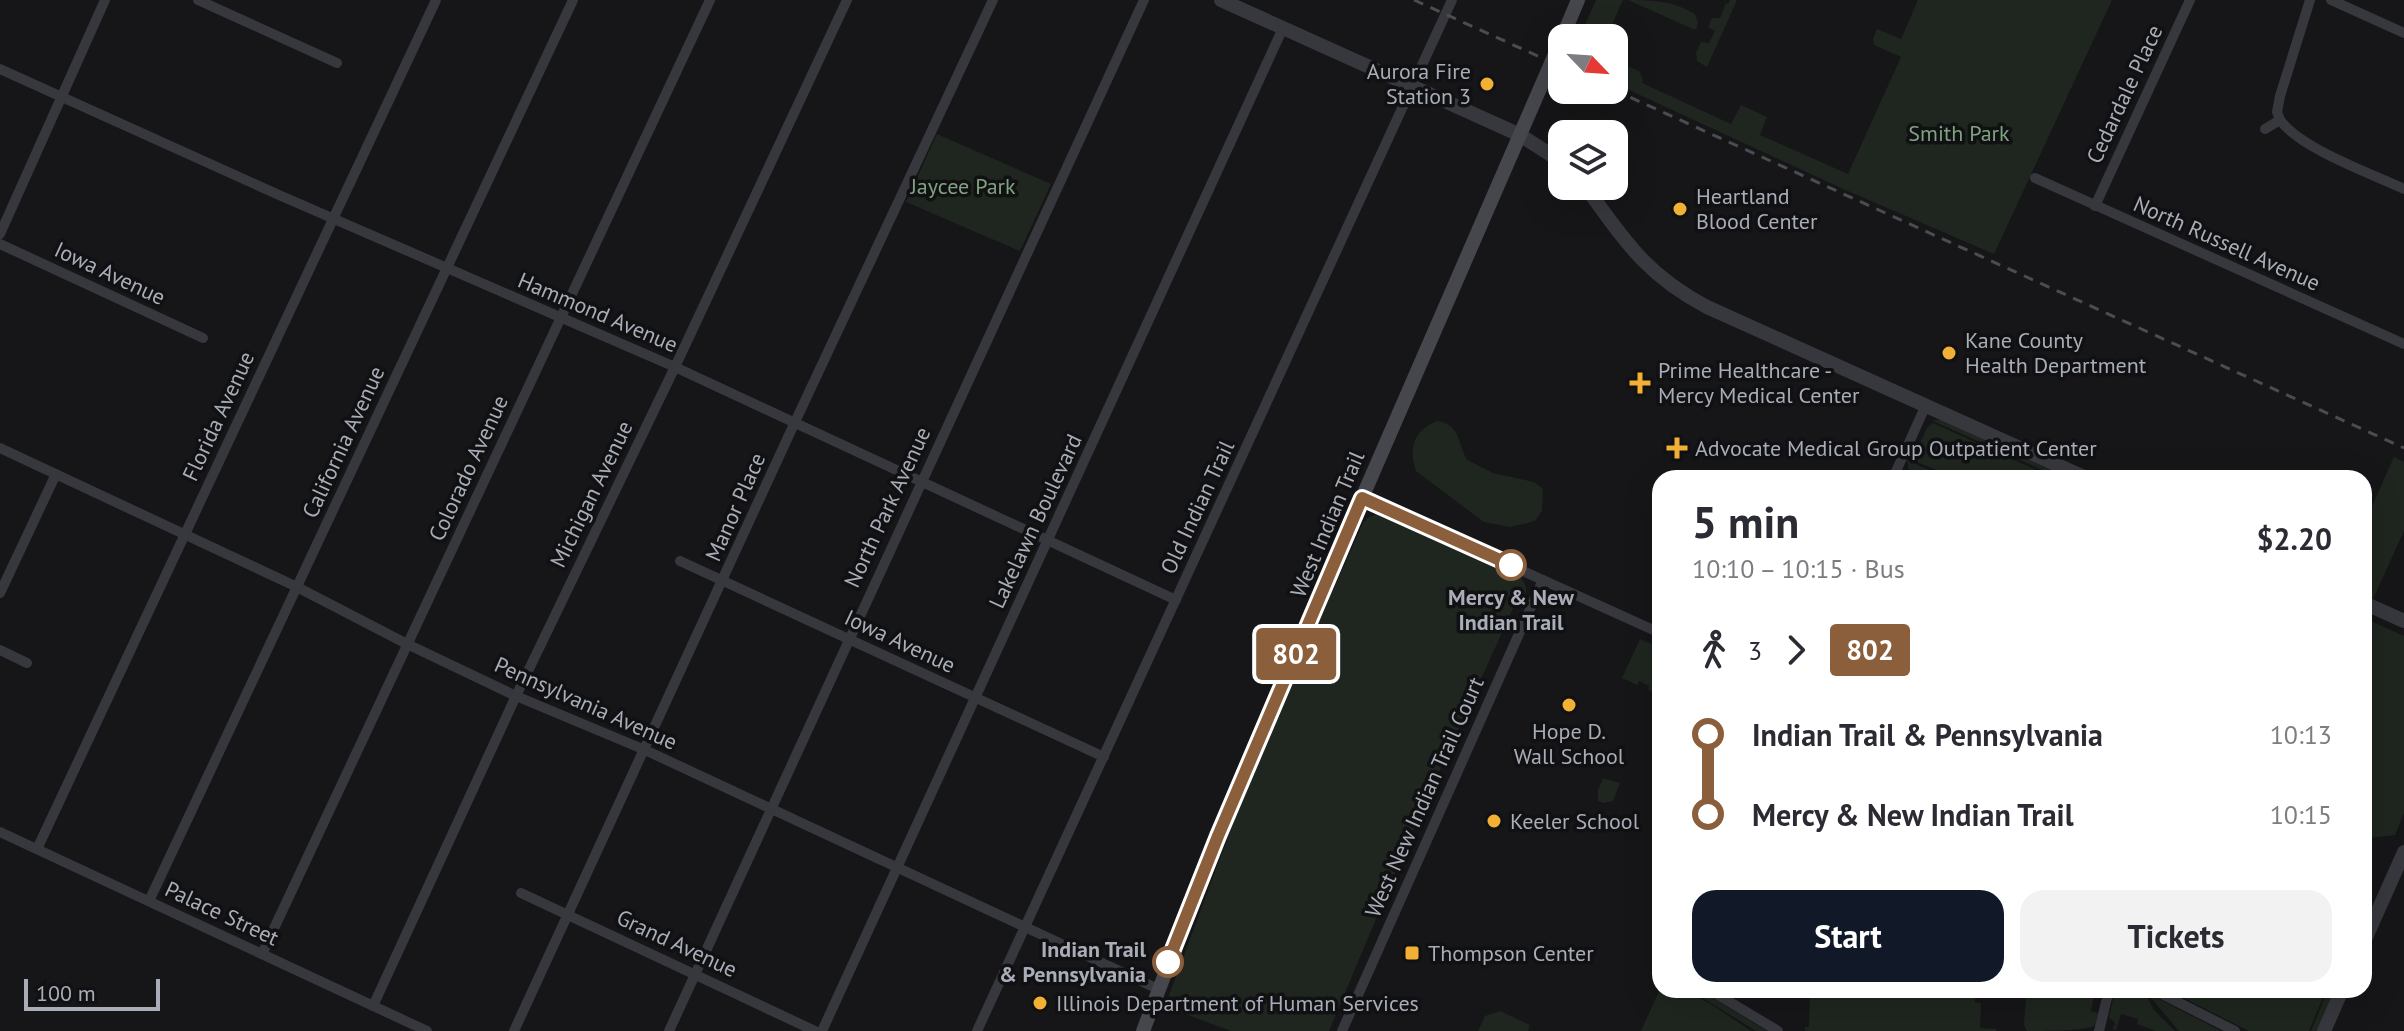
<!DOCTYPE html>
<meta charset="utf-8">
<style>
body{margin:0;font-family:"PT Sans",sans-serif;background:#f2f2f3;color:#2b2b33;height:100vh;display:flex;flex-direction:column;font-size:30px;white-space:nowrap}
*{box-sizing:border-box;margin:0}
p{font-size:26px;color:#7c7c81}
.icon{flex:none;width:44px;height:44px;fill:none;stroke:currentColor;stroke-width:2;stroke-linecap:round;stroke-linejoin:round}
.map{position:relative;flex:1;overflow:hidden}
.side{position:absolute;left:1652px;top:470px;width:720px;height:528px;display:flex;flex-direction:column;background:#fff;border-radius:24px;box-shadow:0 8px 32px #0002}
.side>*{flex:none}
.badge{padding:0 16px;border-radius:6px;font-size:28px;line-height:52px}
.needle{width:52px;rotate:115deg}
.controls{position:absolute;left:1548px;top:24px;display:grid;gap:16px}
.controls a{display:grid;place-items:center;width:80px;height:80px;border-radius:16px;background:#fff;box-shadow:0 8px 32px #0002;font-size:40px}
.scale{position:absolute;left:24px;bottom:20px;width:136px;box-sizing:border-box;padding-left:8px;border:4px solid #a8adb8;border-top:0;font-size:22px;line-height:28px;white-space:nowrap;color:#a8adb8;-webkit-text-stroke:6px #111113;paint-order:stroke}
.map>.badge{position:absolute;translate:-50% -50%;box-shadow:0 0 0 4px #fff}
.legs{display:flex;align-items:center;gap:12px;height:88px;padding:0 40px;font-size:26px}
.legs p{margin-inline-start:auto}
.headline{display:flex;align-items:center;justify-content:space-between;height:136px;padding:0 40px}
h1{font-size:44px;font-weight:700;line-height:60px}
.action{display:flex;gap:16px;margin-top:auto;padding:16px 40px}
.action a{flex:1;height:92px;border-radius:24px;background:#111827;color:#fff;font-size:32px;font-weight:700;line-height:92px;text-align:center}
.action a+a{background:#f2f2f3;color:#2b2b33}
ul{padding:0 40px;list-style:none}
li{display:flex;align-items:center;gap:28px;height:80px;font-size:30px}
li i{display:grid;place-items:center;width:12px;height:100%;margin:0 10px;background:currentColor}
li i::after{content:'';width:20px;height:20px;margin:-10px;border:6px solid;border-radius:50%;background:#fff}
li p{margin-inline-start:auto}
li:first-child i{background:linear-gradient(#0000 50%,currentColor 0)}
li:last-child i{background:linear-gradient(currentColor 50%,#0000 0)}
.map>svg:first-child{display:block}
.green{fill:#1e261f}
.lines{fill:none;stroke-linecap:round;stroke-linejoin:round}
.minor{stroke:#37383d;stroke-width:10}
.tertiary{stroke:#37383d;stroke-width:14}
.secondary{stroke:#45474d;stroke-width:14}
.rail{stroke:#4a4c52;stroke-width:3;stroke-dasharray:10 8;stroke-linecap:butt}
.line-1-casing{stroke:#fff;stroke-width:18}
.line-1{stroke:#8b5e3c;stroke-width:12}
.poi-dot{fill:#f2b134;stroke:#111113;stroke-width:3}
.stop-1-dot{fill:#fff;stroke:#8b5e3c;stroke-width:4}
.labels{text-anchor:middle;stroke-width:7;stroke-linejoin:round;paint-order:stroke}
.poi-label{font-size:22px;fill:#a8adb8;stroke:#111113;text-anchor:start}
.street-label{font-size:22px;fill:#a8adb8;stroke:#111113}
.park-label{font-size:22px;fill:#7fa381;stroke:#111113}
.stop-label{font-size:22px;font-weight:bold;fill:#a8adb8;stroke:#111113}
</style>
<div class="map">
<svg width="2404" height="1031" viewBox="0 0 2404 1031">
<rect width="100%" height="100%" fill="#161618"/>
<!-- green -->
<g class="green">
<path d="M 1596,0 L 1623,0 L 1606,38 L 1579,38 Z"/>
<path d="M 1628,0 C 1653,0 1673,1 1695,14 L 1698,23 L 1696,29 L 1693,29 Z"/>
<path d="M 1730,0 L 1737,0 L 1707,67 L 1697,61 L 1696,53 L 1701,42 L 1709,43 L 1715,31 L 1708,27 L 1712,18 L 1720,18 L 1726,3 L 1728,4 Z"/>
<path d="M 1918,0 L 2112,0 L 1994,254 L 1841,188 L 1614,83 L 1614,60 L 1639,71 L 1643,80 L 1642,83 L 1731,124 L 1741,105 L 1767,117 L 1760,135 L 1848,174 L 1901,57 L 1874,45 L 1873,39 L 1877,29 L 1901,39 Z"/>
<path d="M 937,134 L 1051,184 L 1020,251 L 906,202 Z"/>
<path d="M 1931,420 L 1941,420 L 2068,478 L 2060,478 Z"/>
<path d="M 1437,421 C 1460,424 1458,443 1467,460 L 1493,473 L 1534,482 L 1543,489 L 1542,511 L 1535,521 L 1510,527 L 1484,522 L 1416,471 C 1408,448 1414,430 1437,421 Z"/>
<path d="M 1933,423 L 2054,478 L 1955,478 L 1912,460 L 1927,428 Z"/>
<path d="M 2394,457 L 2404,462 L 2404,531 L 2373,599 L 2364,595 L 2364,524 Z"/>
<path d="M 1907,460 L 1947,478 L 1923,478 L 1909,471 Z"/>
<path d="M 1376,514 L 1435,537 L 1519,576 C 1525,583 1528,587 1525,596 L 1519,595 L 1420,814 L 1329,1031 L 1231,1031 L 1169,1008 L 1167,1005 L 1168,998 L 1241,802 L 1274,723 L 1363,523 L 1368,518 Z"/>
<path d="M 2364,618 L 2404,636 L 2404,813 L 2395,835 L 2369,838 L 2364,820 Z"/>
<path d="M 1640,639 L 1660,648 L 1660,695 L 1648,690 L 1649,686 L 1639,681 L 1637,685 L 1622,678 Z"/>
<path d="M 1603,778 L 1620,783 L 1613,801 L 1604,803 L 1598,801 L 1598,790 Z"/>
<path d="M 1660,989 L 1684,990 L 1711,1004 L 1751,1031 L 1641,1031 Z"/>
<path d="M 1690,990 L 1700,990 L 1767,1031 L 1756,1031 Z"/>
<path d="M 1810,990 L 1976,990 L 1975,1002 L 1981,1003 L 1980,1028 L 1996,1029 L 1996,1031 L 1805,1031 L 1805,1027 L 1809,1027 Z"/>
<path d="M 2020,990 L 2103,990 L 2102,995 L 2094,995 L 2091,1011 L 2098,1013 C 2097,1017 2096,1023 2094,1026 C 2084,1031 2041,1031 2027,1031 L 2024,1025 L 2026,997 L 2019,996 Z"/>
<path d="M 2115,990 L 2144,991 L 2154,1010 L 2175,1031 L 2156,1031 L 2137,1024 L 2138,1019 L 2121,1014 L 2116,1030 L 2112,1029 L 2116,1024 L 2109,1017 Z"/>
<path d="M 2168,990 L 2326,990 L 2309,1031 L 2249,1031 Z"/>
<path d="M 2328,990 L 2336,990 L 2317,1031 L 2311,1031 Z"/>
<path d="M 2147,993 L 2221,1031 L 2179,1031 Z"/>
<path d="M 1500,1011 L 1530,1025 L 1528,1031 L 1478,1031 L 1485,1016 Z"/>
</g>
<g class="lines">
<!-- minor -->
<g class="minor">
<path d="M 198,0 L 337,63"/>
<path d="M 2331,0 L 2404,33"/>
<path d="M 0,69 L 279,195 L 675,367 L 1176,600"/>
<path d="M 2280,120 C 2301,149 2370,173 2404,189"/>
<path d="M 2265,129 L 2280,120 L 2277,112 L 2280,96 L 2310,0"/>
<path d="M 2035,178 L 2404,344"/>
<path d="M 2095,206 L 2190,0"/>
<path d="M 0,234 L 105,0"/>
<path d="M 0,244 L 203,338"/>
<path d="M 0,448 L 297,587 L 407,644 L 516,696 L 645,750 L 1158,989"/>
<path d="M 1893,478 L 1926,405"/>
<path d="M 1362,498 L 1660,633"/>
<path d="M 680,561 L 1104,757"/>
<path d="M 0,593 L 56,474"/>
<path d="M 0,650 L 27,663"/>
<path d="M 0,832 L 427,1031"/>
<path d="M 37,849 L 436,0"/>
<path d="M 521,893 L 815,1031"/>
<path d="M 149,901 L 573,0"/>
<path d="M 262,954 L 710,0"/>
<path d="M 1710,990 L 1778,1031"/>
<path d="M 2154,990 L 2235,1031"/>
<path d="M 373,1006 L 516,696 L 675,367 L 847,0"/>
<path d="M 514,1031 L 795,422 L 993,0"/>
<path d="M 669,1031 L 1144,0"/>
<path d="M 822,1031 L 1283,28"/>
<path d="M 977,1031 L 1452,0"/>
<path d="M 1342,1031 L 1543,580"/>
<path d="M 2099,1031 L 2109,990"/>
</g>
<!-- tertiary -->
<g class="tertiary">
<path d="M 1221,0 L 1520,135 L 1562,162"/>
<path d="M 1585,186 C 1624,240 1646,275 1707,307 L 2086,478"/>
<path d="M 2364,603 L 2404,621"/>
<path d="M 2364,942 L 2404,852"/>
<path d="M 2324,1031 L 2342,990"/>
</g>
<!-- secondary -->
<g class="secondary">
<path d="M 1562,38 L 1578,0"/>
<path d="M 1143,1031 L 1218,836 L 1362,498 L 1562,38"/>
</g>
<!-- rail -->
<g class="rail">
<path d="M 1414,0 L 1562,67"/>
<path d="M 1614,90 L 2404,448"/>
</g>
</g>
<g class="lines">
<defs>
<path id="line-1" d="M 1168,962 L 1218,836 L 1362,498 L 1511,565"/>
</defs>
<!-- line-1 casing -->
<use href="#line-1" class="line-1-casing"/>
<!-- line-1 -->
<use href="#line-1" class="line-1"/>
</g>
<!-- markers -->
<g class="poi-dot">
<circle cx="1487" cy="84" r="8"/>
<circle cx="1680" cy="209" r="8"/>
<circle cx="1949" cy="353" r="8"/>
<path d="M1636 371h8v8h8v8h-8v8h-8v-8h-8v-8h8z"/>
<path d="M1673 436h8v8h8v8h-8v8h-8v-8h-8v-8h8z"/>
<circle cx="1569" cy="705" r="8"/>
<circle cx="1494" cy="821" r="8"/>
<rect x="1404" y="945" width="16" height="16" rx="4"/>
<circle cx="1040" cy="1003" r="8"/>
</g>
<g class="stop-1-dot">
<circle cx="1511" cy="565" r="14"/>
<circle cx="1168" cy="962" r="14"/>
</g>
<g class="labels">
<!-- poi labels -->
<g class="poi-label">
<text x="1471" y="79" text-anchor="end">Aurora Fire<tspan x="1471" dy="25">Station 3</tspan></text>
<text x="1696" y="204">Heartland<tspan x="1696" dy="25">Blood Center</tspan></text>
<text x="1965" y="348">Kane County<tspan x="1965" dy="25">Health Department</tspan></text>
<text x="1658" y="378">Prime Healthcare -<tspan x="1658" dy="25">Mercy Medical Center</tspan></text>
<text x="1695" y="456">Advocate Medical Group Outpatient Center</text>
<text x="1569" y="739" text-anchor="middle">Hope D.<tspan x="1569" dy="25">Wall School</tspan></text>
<text x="1510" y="829">Keeler School</text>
<text x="1428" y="961">Thompson Center</text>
<text x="1056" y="1011">Illinois Department of Human Services</text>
</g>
<!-- street labels -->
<g class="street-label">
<text transform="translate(2124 94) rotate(-65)" y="8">Cedardale Place</text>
<text transform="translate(2227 243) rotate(24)" y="8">North Russell Avenue</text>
<text transform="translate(110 273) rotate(25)" y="8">Iowa Avenue</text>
<text transform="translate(598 312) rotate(23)" y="8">Hammond Avenue</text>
<text transform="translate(218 416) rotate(-65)" y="8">Florida Avenue</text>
<text transform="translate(343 442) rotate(-65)" y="8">California Avenue</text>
<text transform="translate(468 468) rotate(-65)" y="8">Colorado Avenue</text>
<text transform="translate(591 494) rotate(-64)" y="8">Michigan Avenue</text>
<text transform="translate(735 507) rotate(-66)" y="8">Manor Place</text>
<text transform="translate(887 507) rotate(-65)" y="8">North Park Avenue</text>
<text transform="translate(1197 507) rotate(-65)" y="8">Old Indian Trail</text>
<text transform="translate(1035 521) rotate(-65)" y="8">Lakelawn Boulevard</text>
<text transform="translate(1327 524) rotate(-67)" y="8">West Indian Trail</text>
<text transform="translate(900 641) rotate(25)" y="8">Iowa Avenue</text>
<text transform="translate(586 703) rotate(24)" y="8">Pennsylvania Avenue</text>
<text transform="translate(1424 797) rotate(-66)" y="8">West New Indian Trail Court</text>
<text transform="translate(222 913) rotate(25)" y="8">Palace Street</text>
<text transform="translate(677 943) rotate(25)" y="8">Grand Avenue</text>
</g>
<!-- park labels -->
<g class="park-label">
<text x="1959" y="141">Smith Park</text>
<text x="963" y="194">Jaycee Park</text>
</g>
<!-- stop labels -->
<g class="stop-label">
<text x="1511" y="605">Mercy &amp; New<tspan x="1511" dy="25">Indian Trail</tspan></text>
<text x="1146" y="957" text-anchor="end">Indian Trail<tspan x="1146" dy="25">&amp; Pennsylvania</tspan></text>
</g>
</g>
</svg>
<div class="controls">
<a><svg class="needle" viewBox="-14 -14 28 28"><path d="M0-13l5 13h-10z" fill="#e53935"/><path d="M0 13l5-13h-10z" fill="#7c7c81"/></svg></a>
<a><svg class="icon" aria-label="layers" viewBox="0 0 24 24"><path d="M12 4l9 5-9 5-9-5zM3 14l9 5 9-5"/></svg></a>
</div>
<div class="scale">100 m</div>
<b class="badge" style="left:1296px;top:654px;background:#8b5e3c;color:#fff">802</b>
<section class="side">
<div class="headline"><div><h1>5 min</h1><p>10:10 – 10:15 · Bus</p></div><b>$2.20</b></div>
<div class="legs"><svg class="icon" aria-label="walk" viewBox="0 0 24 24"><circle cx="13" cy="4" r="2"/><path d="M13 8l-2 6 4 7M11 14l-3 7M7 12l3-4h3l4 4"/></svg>3<svg class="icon" aria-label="forward" viewBox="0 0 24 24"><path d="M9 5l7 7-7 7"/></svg><b class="badge" style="background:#8b5e3c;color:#fff">802</b></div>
<ul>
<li><i style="color:#8b5e3c"></i><b>Indian Trail &amp; Pennsylvania</b><p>10:13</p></li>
<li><i style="color:#8b5e3c"></i><b>Mercy &amp; New Indian Trail</b><p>10:15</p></li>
</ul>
<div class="action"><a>Start</a><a>Tickets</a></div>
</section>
</div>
